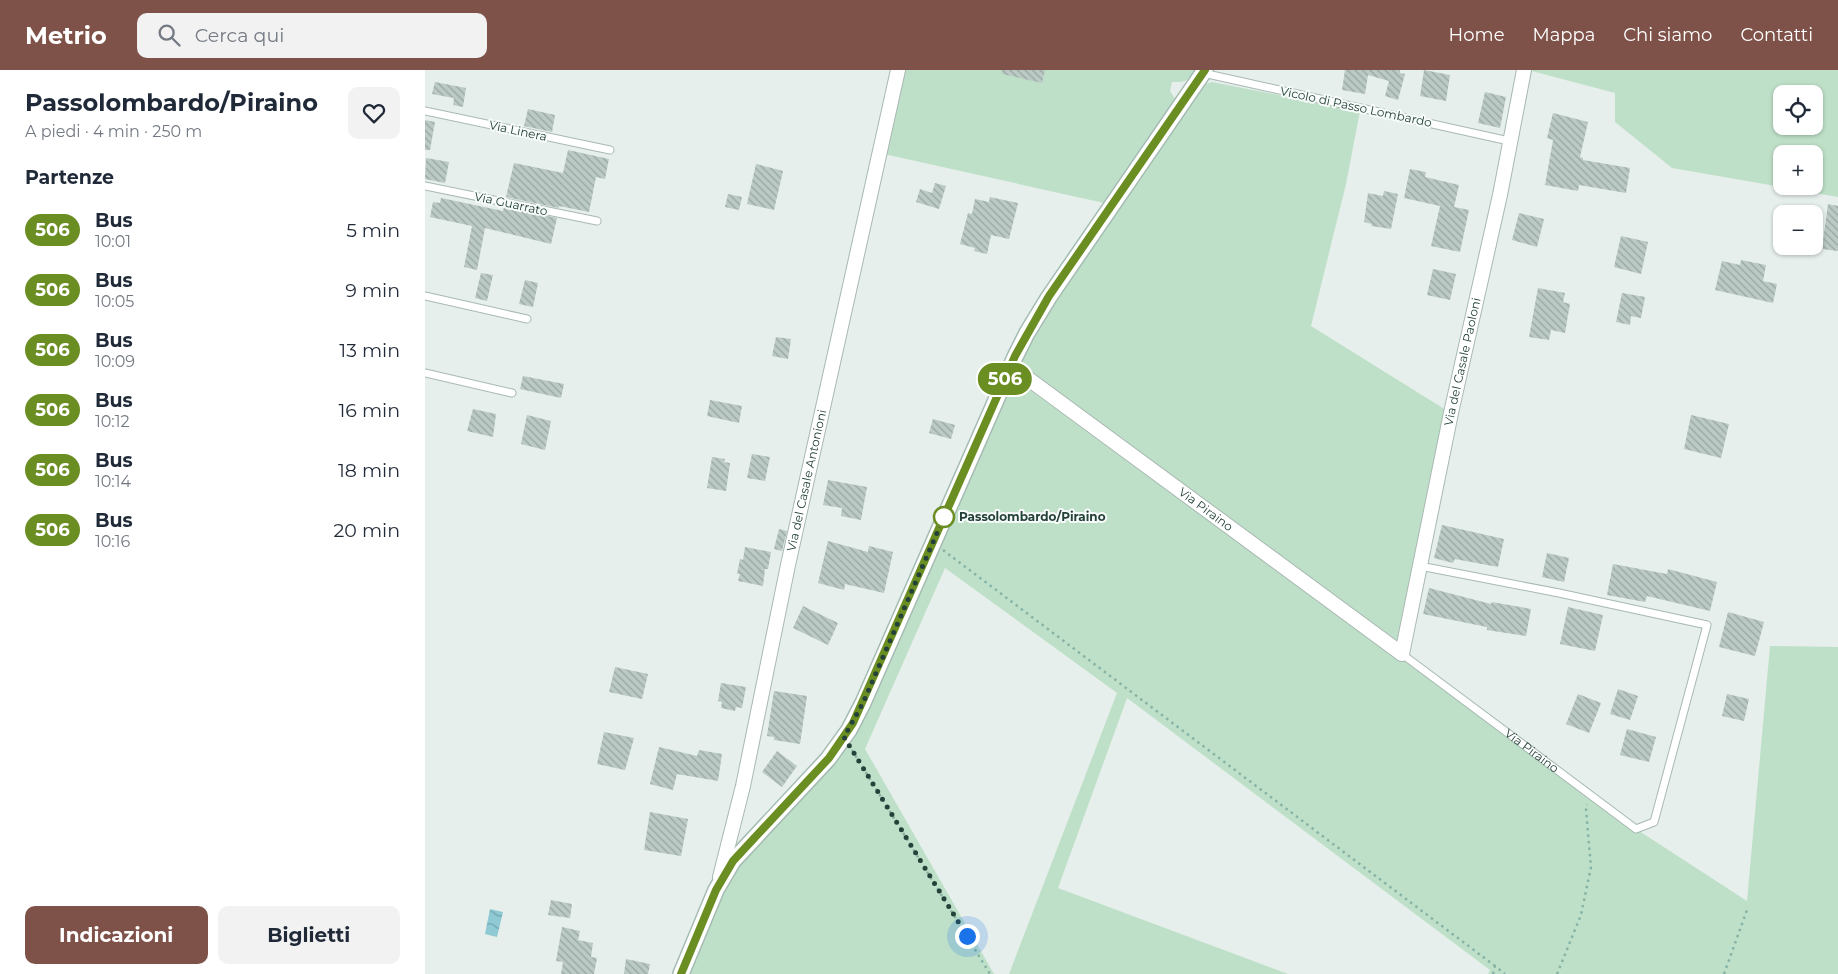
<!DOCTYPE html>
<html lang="it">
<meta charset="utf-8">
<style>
body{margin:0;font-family:Montserrat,sans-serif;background:#f2f2f3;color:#1f2937;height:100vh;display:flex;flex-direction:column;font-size:19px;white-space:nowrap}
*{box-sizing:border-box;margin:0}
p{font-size:16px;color:#747a83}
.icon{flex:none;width:28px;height:28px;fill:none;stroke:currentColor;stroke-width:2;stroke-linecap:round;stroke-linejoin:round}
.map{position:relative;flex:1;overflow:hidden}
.details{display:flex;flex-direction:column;background:#fff;width:425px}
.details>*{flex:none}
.badge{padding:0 10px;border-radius:16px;font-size:18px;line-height:32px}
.controls{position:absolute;left:1348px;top:15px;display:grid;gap:10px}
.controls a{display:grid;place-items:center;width:50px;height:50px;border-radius:10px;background:#fff;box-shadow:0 1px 4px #0004;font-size:25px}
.you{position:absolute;width:25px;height:25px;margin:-12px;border:4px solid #fff;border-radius:50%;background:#1a73e8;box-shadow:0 0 0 8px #1a73e833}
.map>.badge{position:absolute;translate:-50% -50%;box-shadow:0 0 0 2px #fff}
h2{padding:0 25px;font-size:19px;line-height:45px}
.round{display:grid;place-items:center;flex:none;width:52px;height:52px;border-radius:10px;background:#f2f2f3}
.overview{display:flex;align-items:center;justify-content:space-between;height:85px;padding:0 25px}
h1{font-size:24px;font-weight:700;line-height:38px}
.primary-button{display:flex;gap:10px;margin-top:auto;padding:10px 25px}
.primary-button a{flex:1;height:58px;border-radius:10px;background:#7f5249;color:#fff;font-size:20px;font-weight:700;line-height:58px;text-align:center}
.primary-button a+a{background:#f2f2f3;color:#1f2937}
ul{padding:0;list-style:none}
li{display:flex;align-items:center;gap:15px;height:60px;padding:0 25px}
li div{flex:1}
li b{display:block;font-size:19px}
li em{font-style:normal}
li .badge{min-width:55px;font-weight:700;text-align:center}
header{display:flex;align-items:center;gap:30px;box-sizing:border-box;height:70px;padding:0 25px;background:#7f5249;color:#fff}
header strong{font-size:24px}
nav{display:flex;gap:28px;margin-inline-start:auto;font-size:18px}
.search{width:350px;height:45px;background:#f2f2f3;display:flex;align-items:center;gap:12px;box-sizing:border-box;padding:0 18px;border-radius:10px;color:#747a83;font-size:19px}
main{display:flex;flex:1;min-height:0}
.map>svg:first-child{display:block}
.green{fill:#bfe0c8;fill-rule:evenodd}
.water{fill:url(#water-waves)}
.building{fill:url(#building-back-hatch)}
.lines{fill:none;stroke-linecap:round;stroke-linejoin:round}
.lane-casing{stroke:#a8b8b2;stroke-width:9}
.street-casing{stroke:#a8b8b2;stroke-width:16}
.secondary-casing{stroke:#a4bbb3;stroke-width:18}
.path{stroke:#86b3a5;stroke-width:2.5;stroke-dasharray:2.5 4;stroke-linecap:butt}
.lane{stroke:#fff;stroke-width:7}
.street{stroke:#fff;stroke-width:14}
.secondary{stroke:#fff;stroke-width:15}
.line-casing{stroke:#fff;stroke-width:11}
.line{stroke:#6b8e23;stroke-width:8}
.walk{stroke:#24423a;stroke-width:5;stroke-dasharray:0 9}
.stop-dot{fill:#fff;stroke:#6b8e23;stroke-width:2.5}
.labels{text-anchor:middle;stroke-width:4;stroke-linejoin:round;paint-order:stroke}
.street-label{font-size:12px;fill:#24423a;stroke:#f7fbf9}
.stop-label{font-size:12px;font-weight:bold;fill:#24423a;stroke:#f7fbf9;text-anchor:start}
</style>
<header>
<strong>Metrio</strong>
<div class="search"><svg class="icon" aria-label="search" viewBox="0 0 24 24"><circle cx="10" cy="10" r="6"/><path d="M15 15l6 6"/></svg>Cerca qui</div>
<nav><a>Home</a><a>Mappa</a><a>Chi siamo</a><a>Contatti</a></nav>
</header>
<main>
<section class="details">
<div class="overview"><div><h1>Passolombardo/Piraino</h1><p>A piedi · 4 min · 250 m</p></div><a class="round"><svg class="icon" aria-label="heart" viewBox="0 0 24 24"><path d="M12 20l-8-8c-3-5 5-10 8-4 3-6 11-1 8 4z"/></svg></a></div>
<h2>Partenze</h2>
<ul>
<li><span class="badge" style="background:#6b8e23;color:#fff">506</span><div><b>Bus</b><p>10:01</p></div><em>5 min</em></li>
<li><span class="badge" style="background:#6b8e23;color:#fff">506</span><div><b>Bus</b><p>10:05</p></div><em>9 min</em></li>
<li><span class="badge" style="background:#6b8e23;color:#fff">506</span><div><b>Bus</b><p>10:09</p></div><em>13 min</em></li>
<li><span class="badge" style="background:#6b8e23;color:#fff">506</span><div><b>Bus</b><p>10:12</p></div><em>16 min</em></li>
<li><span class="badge" style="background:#6b8e23;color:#fff">506</span><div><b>Bus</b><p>10:14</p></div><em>18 min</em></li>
<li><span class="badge" style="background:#6b8e23;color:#fff">506</span><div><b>Bus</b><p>10:16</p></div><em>20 min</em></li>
</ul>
<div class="primary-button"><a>Indicazioni</a><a>Biglietti</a></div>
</section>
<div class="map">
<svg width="1413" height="904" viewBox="0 0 1413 904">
<defs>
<pattern id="water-waves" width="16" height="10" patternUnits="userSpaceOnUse" patternTransform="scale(1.25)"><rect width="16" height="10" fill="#8ec9d4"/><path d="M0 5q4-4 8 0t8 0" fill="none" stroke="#74a5ad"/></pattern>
<pattern id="building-back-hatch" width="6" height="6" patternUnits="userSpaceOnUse" patternTransform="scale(1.25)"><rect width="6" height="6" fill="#bbcac4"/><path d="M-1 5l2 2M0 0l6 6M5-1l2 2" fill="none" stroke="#98a6a0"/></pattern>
</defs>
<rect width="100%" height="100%" fill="#e6efeb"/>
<!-- green -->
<g class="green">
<path d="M 477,0 L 770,0 C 762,12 761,12 747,12 L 745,21 L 750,29 L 679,133 L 459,84 Z"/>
<path d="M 1103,0 L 1413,0 L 1413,127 L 1247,98 L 1190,52 L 1190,23 ZM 1356,24 L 1389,24 L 1389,56 L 1356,56 ZM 1356,84 L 1389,84 L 1389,116 L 1356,116 Z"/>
<path d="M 787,12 L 935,41 L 921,114 L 886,256 L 1021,340 L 974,570 L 972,572 L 593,296 L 621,240 L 775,16 Z"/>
<path d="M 597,311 L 603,312 L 1211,759 L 1322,831 L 1345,576 L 1413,577 L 1413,904 L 1063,904 L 1065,900 L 702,628 L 633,818 L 863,904 L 584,904 L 692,623 L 520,498 L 440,679 L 569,904 L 260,904 L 292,831 L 322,780 L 405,696 L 584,316 L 590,312 Z"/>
</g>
<!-- water -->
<path class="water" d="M 65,839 L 78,842 L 72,867 L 60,864 Z"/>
<!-- building -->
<g class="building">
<path d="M 577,0 L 620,0 L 617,13 L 577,4 Z"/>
<path d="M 920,0 L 975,0 L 975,3 L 980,4 L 973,30 L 960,26 L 964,11 L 943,5 L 940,24 L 917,20 Z"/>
<path d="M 999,0 L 1025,5 L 1021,31 L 995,26 Z"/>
<path d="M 10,12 L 41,18 L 38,37 L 28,35 L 29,28 L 7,24 Z"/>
<path d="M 1060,22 L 1081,27 L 1075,58 L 1053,53 Z"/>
<path d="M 103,39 L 130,45 L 127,62 L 99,56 Z"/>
<path d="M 1128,43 L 1163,52 L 1155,87 L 1158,88 L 1158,90 L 1205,98 L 1201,123 L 1154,115 L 1153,121 L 1120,115 L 1128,70 L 1122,68 Z"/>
<path d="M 0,50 L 10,52 L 5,80 L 0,80 Z"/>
<path d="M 143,80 L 184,89 L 180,109 L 171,107 L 164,142 L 134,136 L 134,138 L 81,127 L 89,93 L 138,103 Z"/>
<path d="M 1,88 L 24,92 L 20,113 L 0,109 Z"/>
<path d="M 331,94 L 358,101 L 349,140 L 322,134 Z"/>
<path d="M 985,99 L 1001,102 L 1000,107 L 1034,115 L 1029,137 L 1044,140 L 1035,182 L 1006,176 L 1015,136 L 979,128 Z"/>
<path d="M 510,113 L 521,116 L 514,139 L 491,132 L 495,119 L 507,123 Z"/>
<path d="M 959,121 L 973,124 L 966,159 L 946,156 L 947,154 L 939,152 L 943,123 L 958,126 Z"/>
<path d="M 303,124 L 317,127 L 314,140 L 300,137 Z"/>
<path d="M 565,127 L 593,133 L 584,169 L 566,165 L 562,184 L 549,181 L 550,178 L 535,174 L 543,143 L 547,144 L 550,129 L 564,132 Z"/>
<path d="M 16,128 L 78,141 L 79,137 L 132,148 L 126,174 L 60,158 L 52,200 L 39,197 L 47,156 L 5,147 L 8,132 L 15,133 Z"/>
<path d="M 1403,134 L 1413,136 L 1413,181 L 1397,179 Z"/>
<path d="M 1094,143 L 1119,149 L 1112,177 L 1087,170 Z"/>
<path d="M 1196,166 L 1223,172 L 1216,204 L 1189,197 Z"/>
<path d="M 1316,190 L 1341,195 L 1338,211 L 1352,214 L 1348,233 L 1290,220 L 1297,191 L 1315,195 Z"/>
<path d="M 1008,199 L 1031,204 L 1025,230 L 1002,225 Z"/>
<path d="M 56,203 L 68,205 L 62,231 L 50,228 Z"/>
<path d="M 100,210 L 113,213 L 108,237 L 94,234 Z"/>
<path d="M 1113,218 L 1140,223 L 1138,232 L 1145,234 L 1140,263 L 1126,260 L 1124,270 L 1104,267 Z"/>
<path d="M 1197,223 L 1220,227 L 1216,248 L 1206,246 L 1205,255 L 1191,252 Z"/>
<path d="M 351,267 L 366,269 L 363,289 L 347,286 Z"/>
<path d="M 98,306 L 139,314 L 136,328 L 95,319 Z"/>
<path d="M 285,330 L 317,336 L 314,353 L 282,346 Z"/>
<path d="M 48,339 L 71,344 L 68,367 L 42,361 Z"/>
<path d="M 102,345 L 126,351 L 120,380 L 96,374 Z"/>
<path d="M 1266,345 L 1304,354 L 1296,388 L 1259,379 Z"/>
<path d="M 508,349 L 530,355 L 526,369 L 504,363 Z"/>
<path d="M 327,384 L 345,387 L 340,411 L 322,408 Z"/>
<path d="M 287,387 L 300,389 L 299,392 L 305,393 L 301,421 L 282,418 Z"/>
<path d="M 403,410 L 442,417 L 436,450 L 416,446 L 417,438 L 398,435 Z"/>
<path d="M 1017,455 L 1079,469 L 1073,497 L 1030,489 L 1028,493 L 1009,488 Z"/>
<path d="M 354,459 L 362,461 L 357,481 L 349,479 Z"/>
<path d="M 403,471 L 443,482 L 444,476 L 468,482 L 459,523 L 420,514 L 419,520 L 393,513 Z"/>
<path d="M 320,477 L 346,482 L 343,499 L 340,499 L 338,516 L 313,511 L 315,504 L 312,504 L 315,489 L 318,490 Z"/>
<path d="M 1122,483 L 1144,488 L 1139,512 L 1117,507 Z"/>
<path d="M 1188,494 L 1242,504 L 1243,499 L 1292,512 L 1285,541 L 1222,526 L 1220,532 L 1182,525 Z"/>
<path d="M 1004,518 L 1066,534 L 1067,532 L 1106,539 L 1101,566 L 1062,560 L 1062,557 L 998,544 Z"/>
<path d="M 378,536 L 413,553 L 403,575 L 368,558 Z"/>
<path d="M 1143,537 L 1178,545 L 1170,581 L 1135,574 Z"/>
<path d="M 1303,542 L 1339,552 L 1330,586 L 1294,577 Z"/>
<path d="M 190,597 L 223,604 L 217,629 L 184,622 Z"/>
<path d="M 296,613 L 321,617 L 317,638 L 311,637 L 310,641 L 296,638 L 297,632 L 293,631 Z"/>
<path d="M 1193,619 L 1213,626 L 1205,650 L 1185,644 Z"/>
<path d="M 349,621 L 382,626 L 375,674 L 349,670 L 349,667 L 342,666 Z"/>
<path d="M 1153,624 L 1176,633 L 1164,663 L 1141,654 Z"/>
<path d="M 1302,624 L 1324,629 L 1319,651 L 1297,646 Z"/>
<path d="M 1202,659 L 1231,667 L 1224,692 L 1195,685 Z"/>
<path d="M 179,662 L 209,668 L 200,700 L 172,694 Z"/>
<path d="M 234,677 L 272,686 L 274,680 L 297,684 L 293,711 L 252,704 L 248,720 L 225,714 Z"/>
<path d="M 352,681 L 372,696 L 357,717 L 337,702 Z"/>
<path d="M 225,742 L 263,749 L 256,786 L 219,780 Z"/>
<path d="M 126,830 L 147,834 L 145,848 L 123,845 Z"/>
<path d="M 137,857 L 155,861 L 153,870 L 168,873 L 166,887 L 172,888 L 169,904 L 136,904 L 138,892 L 131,891 Z"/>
<path d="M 201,889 L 225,894 L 223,904 L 199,904 Z"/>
</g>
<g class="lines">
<defs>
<g id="lane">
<path d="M 778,3 L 1084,71"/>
<path d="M 0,41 L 185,80"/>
<path d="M 0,116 L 172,151"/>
<path d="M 0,226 L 102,249"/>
<path d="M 0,303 L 87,323"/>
<path id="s1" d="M 977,584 L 1211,759 L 1229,752 L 1282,555 L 1134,523 L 995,496"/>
</g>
<g id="street">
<path id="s2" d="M 586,296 L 977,584 L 1026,343 L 1075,125 L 1099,0"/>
<path id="s3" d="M 295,807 L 318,716 L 363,495 L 473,0"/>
</g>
<path id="secondary" d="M 256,904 L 291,820 L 308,791 L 403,689 L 424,660 L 438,633 L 590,287 L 602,263 L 624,227 L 780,0"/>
</defs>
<!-- lane casing -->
<use href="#lane" class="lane-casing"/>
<!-- street casing -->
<use href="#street" class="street-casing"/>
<!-- secondary casing -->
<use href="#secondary" class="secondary-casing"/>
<!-- path -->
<g class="path">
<path d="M 518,480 L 1070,896"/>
<path d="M 427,680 L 565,904"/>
<path d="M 1068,904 L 1070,896 L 1080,904"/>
<path d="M 1132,904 L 1156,845 L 1166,797 L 1161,740 L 1162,734"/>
<path d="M 1299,904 L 1322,840"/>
</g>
<!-- lane -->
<use href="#lane" class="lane"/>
<!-- street -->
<use href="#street" class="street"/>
<!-- secondary -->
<use href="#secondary" class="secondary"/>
</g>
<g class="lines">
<defs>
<path id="line" d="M 256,904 L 291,820 L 308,791 L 404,688 L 428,653 L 590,286 L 624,226 L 780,0"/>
</defs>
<!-- line casing -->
<use href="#line" class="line-casing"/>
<!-- line -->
<use href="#line" class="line"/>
<!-- walk -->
<path class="walk" d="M 519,447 L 438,633 L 419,667 L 542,866"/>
</g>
<!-- markers -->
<circle class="stop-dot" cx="519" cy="447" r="10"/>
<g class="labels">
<!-- street labels -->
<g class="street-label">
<text transform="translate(931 37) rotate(12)" y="4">Vicolo di Passo Lombardo</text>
<text transform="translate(93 61) rotate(12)" y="4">Via Linera</text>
<text transform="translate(86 134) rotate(12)" y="4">Via Guarrato</text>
<text dy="4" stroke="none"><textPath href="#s2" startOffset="784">Via del Casale Paoloni</textPath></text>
<text dy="4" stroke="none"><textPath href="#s3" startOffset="406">Via del Casale Antonioni</textPath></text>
<text dy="4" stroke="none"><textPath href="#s2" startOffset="242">Via Piraino</textPath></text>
<text dy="4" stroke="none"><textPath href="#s1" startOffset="162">Via Piraino</textPath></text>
</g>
<!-- stop labels -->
<g class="stop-label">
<text x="534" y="451">Passolombardo/Piraino</text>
</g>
</g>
</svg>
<div class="controls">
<a><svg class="icon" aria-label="locate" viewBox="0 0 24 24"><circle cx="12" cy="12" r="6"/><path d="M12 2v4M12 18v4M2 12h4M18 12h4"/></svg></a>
<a>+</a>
<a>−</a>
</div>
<div class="you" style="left:542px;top:866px"></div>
<b class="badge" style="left:580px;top:309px;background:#6b8e23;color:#fff">506</b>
</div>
</main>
